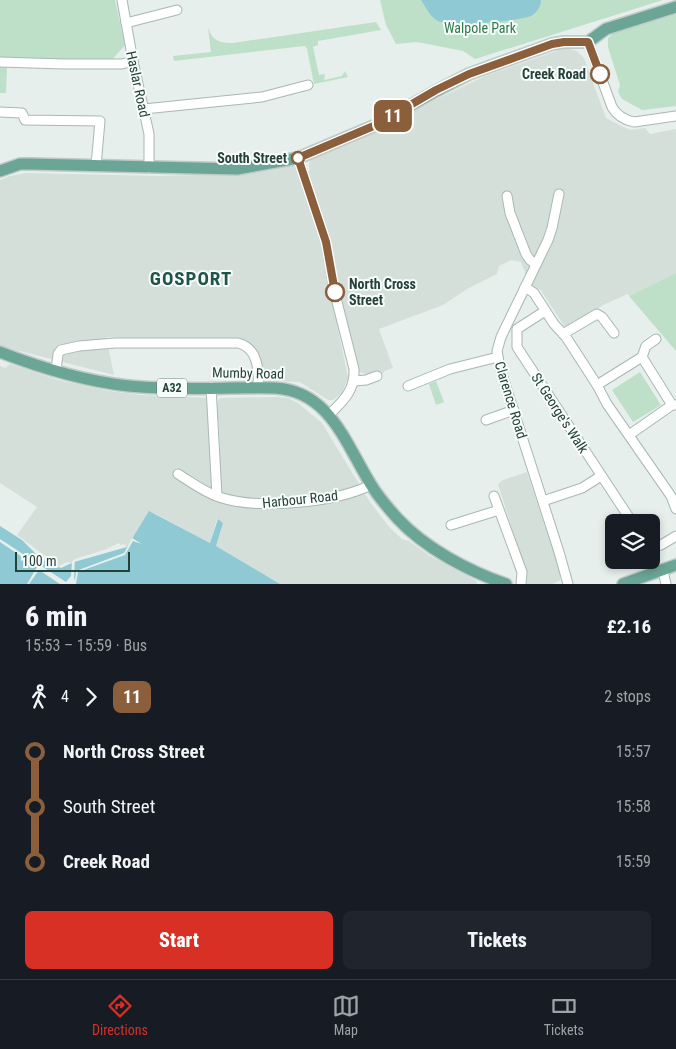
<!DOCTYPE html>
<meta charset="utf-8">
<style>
body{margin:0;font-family:"Roboto Condensed",sans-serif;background:#20242c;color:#f1f3f6;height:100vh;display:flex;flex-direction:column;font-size:19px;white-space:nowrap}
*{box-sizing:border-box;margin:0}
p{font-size:16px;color:#9ea1a6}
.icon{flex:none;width:28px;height:28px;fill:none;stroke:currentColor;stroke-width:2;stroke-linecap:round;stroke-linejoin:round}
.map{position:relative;height:584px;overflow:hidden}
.drawer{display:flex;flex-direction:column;background:#171b24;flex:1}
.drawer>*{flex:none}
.badge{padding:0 10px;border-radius:8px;font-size:18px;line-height:32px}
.tools{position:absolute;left:605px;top:514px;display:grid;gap:10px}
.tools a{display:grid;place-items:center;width:55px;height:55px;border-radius:8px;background:#171b24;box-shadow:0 2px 8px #0003;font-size:25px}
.scale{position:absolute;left:15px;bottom:12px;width:115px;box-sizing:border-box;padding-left:5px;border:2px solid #24423a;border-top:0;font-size:14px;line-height:18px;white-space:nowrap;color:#24423a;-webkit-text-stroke:4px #f7fbf9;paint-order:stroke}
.map>.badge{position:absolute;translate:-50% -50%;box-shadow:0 0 0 2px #fff}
.legs{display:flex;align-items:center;gap:8px;height:55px;padding:0 25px;font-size:16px}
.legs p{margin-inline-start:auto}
.overview{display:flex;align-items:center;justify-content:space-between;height:85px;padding:0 25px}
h1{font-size:28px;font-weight:800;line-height:38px}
.cta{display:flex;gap:10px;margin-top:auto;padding:10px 25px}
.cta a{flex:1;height:58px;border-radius:8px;background:#d93025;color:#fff;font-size:20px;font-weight:800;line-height:58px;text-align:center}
.cta a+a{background:#20242c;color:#f1f3f6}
ul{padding:0 25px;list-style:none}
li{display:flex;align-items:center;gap:18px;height:55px;font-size:19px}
li i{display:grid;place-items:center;width:8px;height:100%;margin:0 6px;background:currentColor}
li i::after{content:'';width:12px;height:12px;margin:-6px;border:4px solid;border-radius:50%;background:#171b24}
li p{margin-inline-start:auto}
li:first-child i{background:linear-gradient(#0000 50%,currentColor 0)}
li:last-child i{background:linear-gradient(currentColor 50%,#0000 0)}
.menu{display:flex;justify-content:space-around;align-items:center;height:70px;border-top:1px solid #363941;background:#171b24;font-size:14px;color:#9ea1a6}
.menu a{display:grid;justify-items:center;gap:2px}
.menu .active{color:#d93025}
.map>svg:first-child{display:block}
.built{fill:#d4dfda}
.green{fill:#bfe0c8}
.water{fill:#8ec9d4}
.pier{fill:#e6efeb}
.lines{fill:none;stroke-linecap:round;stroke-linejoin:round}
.minor-casing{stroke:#a8b8b2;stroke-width:11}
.major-casing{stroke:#c2cac8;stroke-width:14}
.minor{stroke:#fff;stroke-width:9}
.major{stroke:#6aa596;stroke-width:11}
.line-1-casing{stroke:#fff;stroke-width:11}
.line-1{stroke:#8b5e3c;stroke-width:8}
.stop-1-dot{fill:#fff;stroke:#8b5e3c;stroke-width:2.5}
.labels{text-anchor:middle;stroke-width:4;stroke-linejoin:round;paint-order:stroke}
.shield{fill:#f7fbf9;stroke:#637a73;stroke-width:1}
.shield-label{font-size:12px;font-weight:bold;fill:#24423a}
.park-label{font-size:14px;fill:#2d7a4b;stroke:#f7fbf9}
.stop-label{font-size:14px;font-weight:bold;fill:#24423a;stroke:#f7fbf9;text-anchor:end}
.street-label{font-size:14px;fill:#24423a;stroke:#f7fbf9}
.district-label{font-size:19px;font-weight:bold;letter-spacing:1px;fill:#1f5548;stroke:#f7fbf9}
</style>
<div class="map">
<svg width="676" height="584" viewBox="0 0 676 584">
<rect width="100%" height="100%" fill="#e6efeb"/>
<!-- built -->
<g class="built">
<path d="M 565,48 L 577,51 L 584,58 L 606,118 L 621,126 L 631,130 L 645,128 L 650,134 L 676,129 L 676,273 L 629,296 L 628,294 L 605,304 L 572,325 L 570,324 L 565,327 L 540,289 L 537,290 L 524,281 L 526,275 L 521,262 L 511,260 L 499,266 L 497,274 L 467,289 L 443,305 L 379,329 L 393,368 L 384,371 L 384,373 L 366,374 L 359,372 L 337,294 L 331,295 L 348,378 L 342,393 L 333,400 L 328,400 L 300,382 L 265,380 L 262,374 L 257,351 L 250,344 L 241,339 L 189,340 L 106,337 L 114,375 L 0,346 L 0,180 L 10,176 L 27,173 L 158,176 L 234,174 L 288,166 L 296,166 L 301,175 L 310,171 L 309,163 L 312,158 L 352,143 L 435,100 L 485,76 Z"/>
<path d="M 10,364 L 58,380 L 109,391 L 140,395 L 210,398 L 214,448 L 220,448 L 217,402 L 220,398 L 277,397 L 288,398 L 298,403 L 322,423 L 370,502 L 390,528 L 402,539 L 409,541 L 430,556 L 477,581 L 476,584 L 280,584 L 216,546 L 223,523 L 217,519 L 210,543 L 154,513 L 127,547 L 124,544 L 120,545 L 119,543 L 104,550 L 75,559 L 75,562 L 72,563 L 67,562 L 59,566 L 17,535 L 37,507 L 0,483 L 0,366 L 5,368 Z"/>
<path d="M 527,472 L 560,572 L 560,580 L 553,584 L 527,584 L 526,573 L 498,484 L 503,480 Z"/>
</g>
<!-- green -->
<g class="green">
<path d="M 0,0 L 115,0 L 125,45 L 111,61 L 0,57 Z"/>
<path d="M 380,0 L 663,0 L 475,59 L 463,51 L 417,42 L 396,44 L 386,25 Z"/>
<path d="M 676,13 L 676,106 L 642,110 L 622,99 L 618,92 L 620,85 L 608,47 L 608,38 L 614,33 Z"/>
<path d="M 376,22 L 381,30 L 318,41 L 318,45 L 313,47 L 319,75 L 325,74 L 324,80 L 342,76 L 345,71 L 348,77 L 314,84 L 307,49 L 305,46 L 174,61 L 173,56 L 211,52 L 208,27 C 212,41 220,43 233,43 Z"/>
<path d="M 0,67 L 7,68 L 6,93 L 0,93 Z"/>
<path d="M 676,273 L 676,351 L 629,296 Z"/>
<path d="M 640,372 L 661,405 L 633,422 L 612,390 Z"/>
<path d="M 436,381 L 444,402 L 436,405 L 429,384 Z"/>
</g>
<!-- water -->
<g class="water">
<path d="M 421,0 L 541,0 C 541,6 537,13 531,16 C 518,21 450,28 438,21 C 430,17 426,7 421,0 Z"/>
<path d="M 149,511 L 210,543 L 218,519 L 223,523 L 216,546 L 280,584 L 0,584 L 0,526 L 22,540 L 41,559 L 61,568 L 74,562 L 127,547 Z"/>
</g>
<!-- pier -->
<path class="pier" d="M 132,538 L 142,544 L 133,541 L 125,555 L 78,572 L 76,584 L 60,584 L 39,570 L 29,584 L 27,584 L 37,567 L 0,542 L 0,539 L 66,582 L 71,576 L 72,561 L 75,559 L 74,578 L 75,580 L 76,571 L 124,553 Z"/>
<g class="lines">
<defs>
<g id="minor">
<path d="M 122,0 L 133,61 L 149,134 L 149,168"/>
<path d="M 126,23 L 177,10"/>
<path d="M 588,42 L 612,107 C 617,116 625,120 634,122 L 676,116"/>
<path d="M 0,62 L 64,64 L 122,64 L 133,61"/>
<path d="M 144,109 L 262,97 L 308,85"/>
<path d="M 0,112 L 22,113 L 25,120 L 100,121 L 96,166"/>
<path d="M 298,158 L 326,242 L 335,294 L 354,369 C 355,391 343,401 329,415"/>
<path d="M 559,194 L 552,228 L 548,240 L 501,337 L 497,351 L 500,368 L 559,552 L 568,584"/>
<path d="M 507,196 L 510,213 L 526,254 L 530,260 L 536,264"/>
<path d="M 525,287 L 534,293 L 554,324 L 566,337 L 597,385 L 607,404 L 671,496 L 676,509"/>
<path d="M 545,311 L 517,329 L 517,347 L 632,522"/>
<path d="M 563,334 L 597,314 L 602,317 L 614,333"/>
<path d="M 642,357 L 672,405"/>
<path d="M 56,370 L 58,354 L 61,350 L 79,346 L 115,343 L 238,343 C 258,348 259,370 258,387"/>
<path d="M 355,381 L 366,380 L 377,376"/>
<path d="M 597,385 L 642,357 L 646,346 L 656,339"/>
<path d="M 408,386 L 450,369 L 498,357"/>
<path d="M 211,387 L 217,496"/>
<path d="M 486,420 L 514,410"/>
<path d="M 629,435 L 672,405 L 676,405"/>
<path d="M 178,474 C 191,482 204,492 219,497 C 257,510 334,503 371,485"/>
<path d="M 494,496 L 522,572 L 521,584"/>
<path d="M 543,501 L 582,488 L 601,476"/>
<path d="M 451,525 L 499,510"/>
<path d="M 651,547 L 661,545 L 676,536"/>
<path d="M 663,571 L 666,584"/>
</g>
<g id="major">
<path d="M 0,171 L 20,164 L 31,164 L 237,169 L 298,158 L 376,125 L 436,91 L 469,74 L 552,44 L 564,42 L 588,42 L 606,29 L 676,7"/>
<path d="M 0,352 C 41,368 85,381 129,386 C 177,391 226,387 275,388 C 329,391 345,442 370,483 C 377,495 388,508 398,519 C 425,548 468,571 506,584"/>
<path d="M 623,584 L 676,565"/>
</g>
</defs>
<!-- minor casing -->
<use href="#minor" class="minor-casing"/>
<!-- major casing -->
<use href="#major" class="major-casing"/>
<!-- minor -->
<use href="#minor" class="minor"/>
<!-- major -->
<use href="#major" class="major"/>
</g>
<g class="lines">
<defs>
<path id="line-1" d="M 335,292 L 326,242 L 298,158 L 376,125 L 436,90 L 469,74 L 552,44 L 564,42 L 588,42 L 600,74"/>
</defs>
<!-- line-1 casing -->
<use href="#line-1" class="line-1-casing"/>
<!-- line-1 -->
<use href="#line-1" class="line-1"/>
</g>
<!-- markers -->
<g class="stop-1-dot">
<circle cx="600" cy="74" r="9"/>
<circle cx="298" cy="158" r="6"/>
<circle cx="335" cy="292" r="9"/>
</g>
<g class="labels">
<!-- shield labels -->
<rect class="shield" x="157" y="378.5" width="30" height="19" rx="4"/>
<g class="shield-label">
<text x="172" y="392">A32</text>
</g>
<!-- park labels -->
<g class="park-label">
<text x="480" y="33">Walpole Park</text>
</g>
<!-- stop labels -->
<g class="stop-label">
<text x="586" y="79">Creek Road</text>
<text x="287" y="163">South Street</text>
<text x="349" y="289" text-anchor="start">North Cross<tspan x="349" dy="16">Street</tspan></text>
</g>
<!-- street labels -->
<g class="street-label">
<text transform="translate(138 84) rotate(78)" y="5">Haslar Road</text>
<text transform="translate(248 373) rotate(1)" y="5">Mumby Road</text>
<text transform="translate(511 400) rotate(73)" y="5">Clarence Road</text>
<text transform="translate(560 413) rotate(57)" y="5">St George's Walk</text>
<text transform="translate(300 499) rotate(-6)" y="5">Harbour Road</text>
</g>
<!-- district labels -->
<g class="district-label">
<text x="191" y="285">GOSPORT</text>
</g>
</g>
</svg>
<div class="tools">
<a><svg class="icon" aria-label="layers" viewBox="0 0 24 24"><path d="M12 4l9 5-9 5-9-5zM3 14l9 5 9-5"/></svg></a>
</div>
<div class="scale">100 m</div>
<b class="badge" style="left:393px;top:116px;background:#8b5e3c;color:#fff">11</b>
</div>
<section class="drawer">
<div class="overview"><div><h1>6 min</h1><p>15:53 – 15:59 · Bus</p></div><b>£2.16</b></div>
<div class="legs"><svg class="icon" aria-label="walk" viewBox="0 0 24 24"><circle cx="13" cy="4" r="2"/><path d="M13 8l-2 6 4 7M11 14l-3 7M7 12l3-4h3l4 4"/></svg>4<svg class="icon" aria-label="forward" viewBox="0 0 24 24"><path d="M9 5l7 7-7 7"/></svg><b class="badge" style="background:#8b5e3c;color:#fff">11</b><p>2 stops</p></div>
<ul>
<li><i style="color:#8b5e3c"></i><b>North Cross Street</b><p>15:57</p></li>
<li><i style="color:#8b5e3c"></i><span>South Street</span><p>15:58</p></li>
<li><i style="color:#8b5e3c"></i><b>Creek Road</b><p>15:59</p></li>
</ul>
<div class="cta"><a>Start</a><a>Tickets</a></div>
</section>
<nav class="menu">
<a class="active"><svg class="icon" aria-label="directions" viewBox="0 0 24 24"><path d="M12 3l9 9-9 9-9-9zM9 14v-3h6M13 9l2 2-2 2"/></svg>Directions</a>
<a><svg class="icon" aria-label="map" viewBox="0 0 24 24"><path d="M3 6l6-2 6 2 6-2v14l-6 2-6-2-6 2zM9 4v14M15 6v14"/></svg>Map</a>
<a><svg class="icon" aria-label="tickets" viewBox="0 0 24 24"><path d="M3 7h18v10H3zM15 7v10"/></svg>Tickets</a>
</nav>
